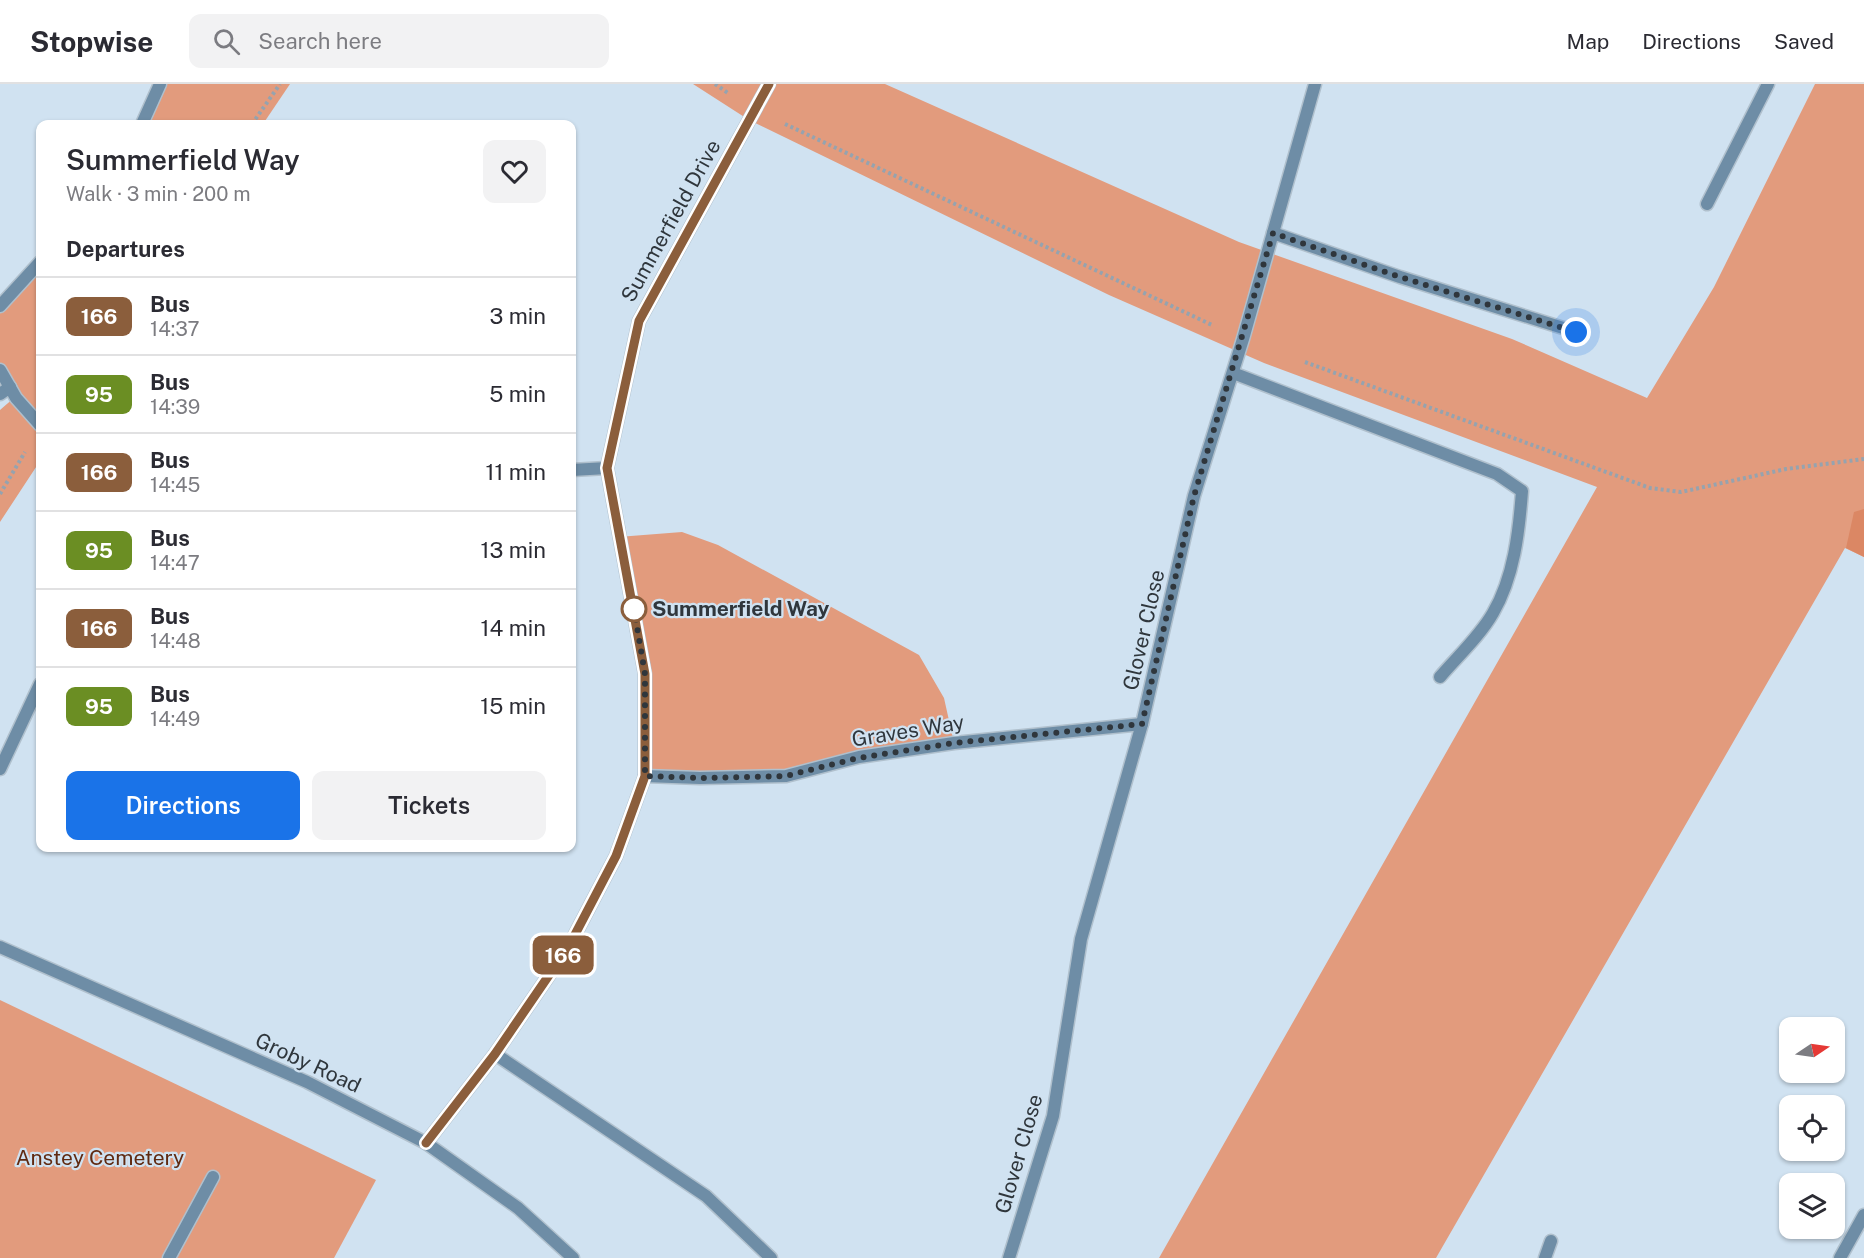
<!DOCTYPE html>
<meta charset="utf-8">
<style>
body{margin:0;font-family:"Public Sans",sans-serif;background:#f2f2f3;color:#2b2b33;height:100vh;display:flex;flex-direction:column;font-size:22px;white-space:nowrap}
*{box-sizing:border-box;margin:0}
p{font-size:20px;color:#7c7c81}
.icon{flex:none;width:33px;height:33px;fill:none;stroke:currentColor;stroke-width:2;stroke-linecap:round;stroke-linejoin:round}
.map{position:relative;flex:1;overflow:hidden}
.drawer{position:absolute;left:36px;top:36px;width:540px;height:732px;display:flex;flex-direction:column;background:#fff;border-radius:12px;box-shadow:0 2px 4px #0004}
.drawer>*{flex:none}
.badge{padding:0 12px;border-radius:9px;font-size:21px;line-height:39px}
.needle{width:39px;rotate:77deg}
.buttons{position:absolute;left:1779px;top:933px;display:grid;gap:12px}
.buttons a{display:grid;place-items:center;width:66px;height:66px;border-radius:12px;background:#fff;box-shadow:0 2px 4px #0004;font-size:30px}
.you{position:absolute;width:30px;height:30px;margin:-15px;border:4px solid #fff;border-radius:50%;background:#1a73e8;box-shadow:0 0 0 9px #1a73e833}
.map>.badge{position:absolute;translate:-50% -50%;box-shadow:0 0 0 3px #fff}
h2{padding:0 30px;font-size:22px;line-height:54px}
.round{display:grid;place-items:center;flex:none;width:63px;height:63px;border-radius:12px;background:#f2f2f3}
.summary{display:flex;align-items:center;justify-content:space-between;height:102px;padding:0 30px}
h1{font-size:28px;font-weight:600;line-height:45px}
.action{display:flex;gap:12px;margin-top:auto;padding:12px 30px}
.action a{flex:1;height:69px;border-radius:12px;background:#1a73e8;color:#fff;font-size:24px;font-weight:600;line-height:69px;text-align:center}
.action a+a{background:#f2f2f3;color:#2b2b33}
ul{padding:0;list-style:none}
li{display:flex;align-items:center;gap:18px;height:78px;padding:0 30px;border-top:2px solid #e1e1e2}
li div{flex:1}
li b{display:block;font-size:22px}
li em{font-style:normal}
li .badge{min-width:66px;font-weight:700;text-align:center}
header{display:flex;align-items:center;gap:36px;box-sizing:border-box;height:84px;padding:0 30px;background:#fff;border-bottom:2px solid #e1e1e2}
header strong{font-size:28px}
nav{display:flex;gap:33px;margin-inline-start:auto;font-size:21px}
.search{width:420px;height:54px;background:#f2f2f3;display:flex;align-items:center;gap:15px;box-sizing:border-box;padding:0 21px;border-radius:12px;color:#7c7c81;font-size:22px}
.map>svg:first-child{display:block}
.green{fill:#e29b7d}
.forest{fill:#db8764}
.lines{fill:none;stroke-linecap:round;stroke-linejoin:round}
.service-casing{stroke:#b0c0cd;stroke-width:15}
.minor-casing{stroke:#b0c0cd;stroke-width:15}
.tertiary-casing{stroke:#b0c0cd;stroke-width:15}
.path{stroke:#95a3af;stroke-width:4;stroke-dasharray:3 3;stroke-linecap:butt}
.service{stroke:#6e8da6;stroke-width:12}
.minor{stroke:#6e8da6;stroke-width:12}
.tertiary{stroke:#6e8da6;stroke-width:12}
.line-casing{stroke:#fff;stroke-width:14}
.line{stroke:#8b5e3c;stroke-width:9}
.walk{stroke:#2f363c;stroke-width:6;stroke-dasharray:0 10.8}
.stop-dot{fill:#fff;stroke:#8b5e3c;stroke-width:3}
.labels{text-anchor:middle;stroke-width:4.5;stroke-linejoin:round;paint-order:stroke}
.street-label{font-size:21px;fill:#2f363c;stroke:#d0e2f1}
.stop-label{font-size:21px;font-weight:bold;fill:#2f363c;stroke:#d0e2f1;text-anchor:start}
.park-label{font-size:21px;fill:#602a11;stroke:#d0e2f1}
</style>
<header>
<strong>Stopwise</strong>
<div class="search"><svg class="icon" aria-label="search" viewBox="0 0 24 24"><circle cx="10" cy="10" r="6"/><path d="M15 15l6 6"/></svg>Search here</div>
<nav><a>Map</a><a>Directions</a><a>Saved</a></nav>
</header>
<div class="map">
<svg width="1864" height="1174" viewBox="0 0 1864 1174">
<rect width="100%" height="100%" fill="#d0e2f1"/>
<!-- green -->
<g class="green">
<path d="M 160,0 L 290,0 L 263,40 L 142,40 Z"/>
<path d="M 693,0 L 885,0 L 1239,158 L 1512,255 L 1647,314 L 1714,203 L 1815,0 L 1864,0 L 1864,473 L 1845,464 L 1436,1174 L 1159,1174 L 1597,403 L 1264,279 L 1109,211 L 749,36 Z"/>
<path d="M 40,178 L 40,377 L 0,438 L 0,326 L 15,313 L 0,286 L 0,222 Z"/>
<path d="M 682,448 L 718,461 L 919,571 L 944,614 L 954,659 L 786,692 L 645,692 L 645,590 L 618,453 Z"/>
<path d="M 0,916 L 376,1096 L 334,1174 L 0,1174 Z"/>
</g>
<!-- forest -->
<path class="forest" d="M 1864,425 L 1864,473 L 1846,464 L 1854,428 Z"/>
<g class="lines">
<defs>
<g id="service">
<path d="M 142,40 L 160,0"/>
<path d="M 1273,149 L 1400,193 L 1576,248"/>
<path d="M 0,222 L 40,178"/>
<path d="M 1233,289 L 1497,390 L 1522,407 C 1519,448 1514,493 1493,529 C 1480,552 1457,573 1440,593"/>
<path d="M 0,310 L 10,303"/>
<path d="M 495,970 L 706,1112 L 771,1174"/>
<path d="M 169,1174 L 213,1093"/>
<path d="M 1545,1174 L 1551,1157"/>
</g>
<g id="minor">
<path d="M 1707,120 L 1768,0"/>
<path d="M 0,286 L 16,314 L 40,341"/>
<path d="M 572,386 L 607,384"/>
<path d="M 0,685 L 40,600"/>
<path d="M 645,692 L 700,694 L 786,692 L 859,673 L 954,659 L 1142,640"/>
<path d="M 426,1059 L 495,970 L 569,862 L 616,772 L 645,692 L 645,590 L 607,384 L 639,237 L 769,0"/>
<path d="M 1009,1174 L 1053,1032 L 1081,855 L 1142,640 L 1194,412 L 1243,255 L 1315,0"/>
<path d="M 1840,1174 L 1864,1131"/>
</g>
<path id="tertiary" d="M 0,863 L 307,998 L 426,1059 L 518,1124 L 573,1174"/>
</defs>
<!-- service casing -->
<use href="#service" class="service-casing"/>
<!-- minor casing -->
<use href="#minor" class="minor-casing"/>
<!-- tertiary casing -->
<use href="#tertiary" class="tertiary-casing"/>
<!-- path -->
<g class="path">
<path d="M 715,0 L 728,9"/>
<path d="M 252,40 L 280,0"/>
<path d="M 785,40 L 1212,241"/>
<path d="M 1305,278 L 1650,404 L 1681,408 L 1786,385 L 1864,375"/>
<path d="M 0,410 L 25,368"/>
</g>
<!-- service -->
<use href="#service" class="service"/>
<!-- minor -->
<use href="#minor" class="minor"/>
<!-- tertiary -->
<use href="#tertiary" class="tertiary"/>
</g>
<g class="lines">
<defs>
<path id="line" d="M 426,1059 L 495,970 L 569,862 L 616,772 L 645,692 L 645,590 L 607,384 L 639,237 L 769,0"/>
</defs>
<!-- line casing -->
<use href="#line" class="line-casing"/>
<!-- line -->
<use href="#line" class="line"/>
<!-- walk -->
<path class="walk" d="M 634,525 L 645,590 L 645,692 L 700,694 L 786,692 L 858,674 L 954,659 L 1142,640 L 1194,412 L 1273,149 L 1400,193 L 1576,248"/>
</g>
<!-- markers -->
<circle class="stop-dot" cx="634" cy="525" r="12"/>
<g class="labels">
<!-- street labels -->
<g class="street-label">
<text transform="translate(671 137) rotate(-61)" y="7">Summerfield Drive</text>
<text transform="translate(1144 546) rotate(-77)" y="7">Glover Close</text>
<text transform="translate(908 647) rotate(-9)" y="7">Graves Way</text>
<text transform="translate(308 979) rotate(25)" y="7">Groby Road</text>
<text transform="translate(1019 1070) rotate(-74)" y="7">Glover Close</text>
</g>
<!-- stop labels -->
<g class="stop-label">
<text x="652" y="532">Summerfield Way</text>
</g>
<!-- park labels -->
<g class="park-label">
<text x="100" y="1081">Anstey Cemetery</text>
</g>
</g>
</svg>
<div class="buttons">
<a><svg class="needle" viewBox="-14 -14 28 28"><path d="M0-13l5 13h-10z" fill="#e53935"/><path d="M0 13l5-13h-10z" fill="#7c7c81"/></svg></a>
<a><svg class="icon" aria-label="locate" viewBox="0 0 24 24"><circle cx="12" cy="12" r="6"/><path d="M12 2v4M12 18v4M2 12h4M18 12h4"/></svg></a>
<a><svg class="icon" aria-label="layers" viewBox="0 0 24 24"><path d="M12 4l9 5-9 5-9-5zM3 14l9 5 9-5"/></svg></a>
</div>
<div class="you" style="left:1576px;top:248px"></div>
<b class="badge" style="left:563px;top:871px;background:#8b5e3c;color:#fff">166</b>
<section class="drawer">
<div class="summary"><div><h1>Summerfield Way</h1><p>Walk · 3 min · 200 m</p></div><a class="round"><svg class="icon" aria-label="heart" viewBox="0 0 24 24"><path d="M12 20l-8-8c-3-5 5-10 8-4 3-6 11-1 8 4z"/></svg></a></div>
<h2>Departures</h2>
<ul>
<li><span class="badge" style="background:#8b5e3c;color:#fff">166</span><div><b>Bus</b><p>14:37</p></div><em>3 min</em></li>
<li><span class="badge" style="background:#6b8e23;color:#fff">95</span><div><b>Bus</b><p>14:39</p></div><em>5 min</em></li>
<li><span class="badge" style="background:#8b5e3c;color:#fff">166</span><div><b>Bus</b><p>14:45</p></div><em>11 min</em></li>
<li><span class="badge" style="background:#6b8e23;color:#fff">95</span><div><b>Bus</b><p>14:47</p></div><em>13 min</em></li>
<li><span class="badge" style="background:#8b5e3c;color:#fff">166</span><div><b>Bus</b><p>14:48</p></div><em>14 min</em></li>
<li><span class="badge" style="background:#6b8e23;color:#fff">95</span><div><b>Bus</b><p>14:49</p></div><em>15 min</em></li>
</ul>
<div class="action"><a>Directions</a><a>Tickets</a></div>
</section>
</div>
